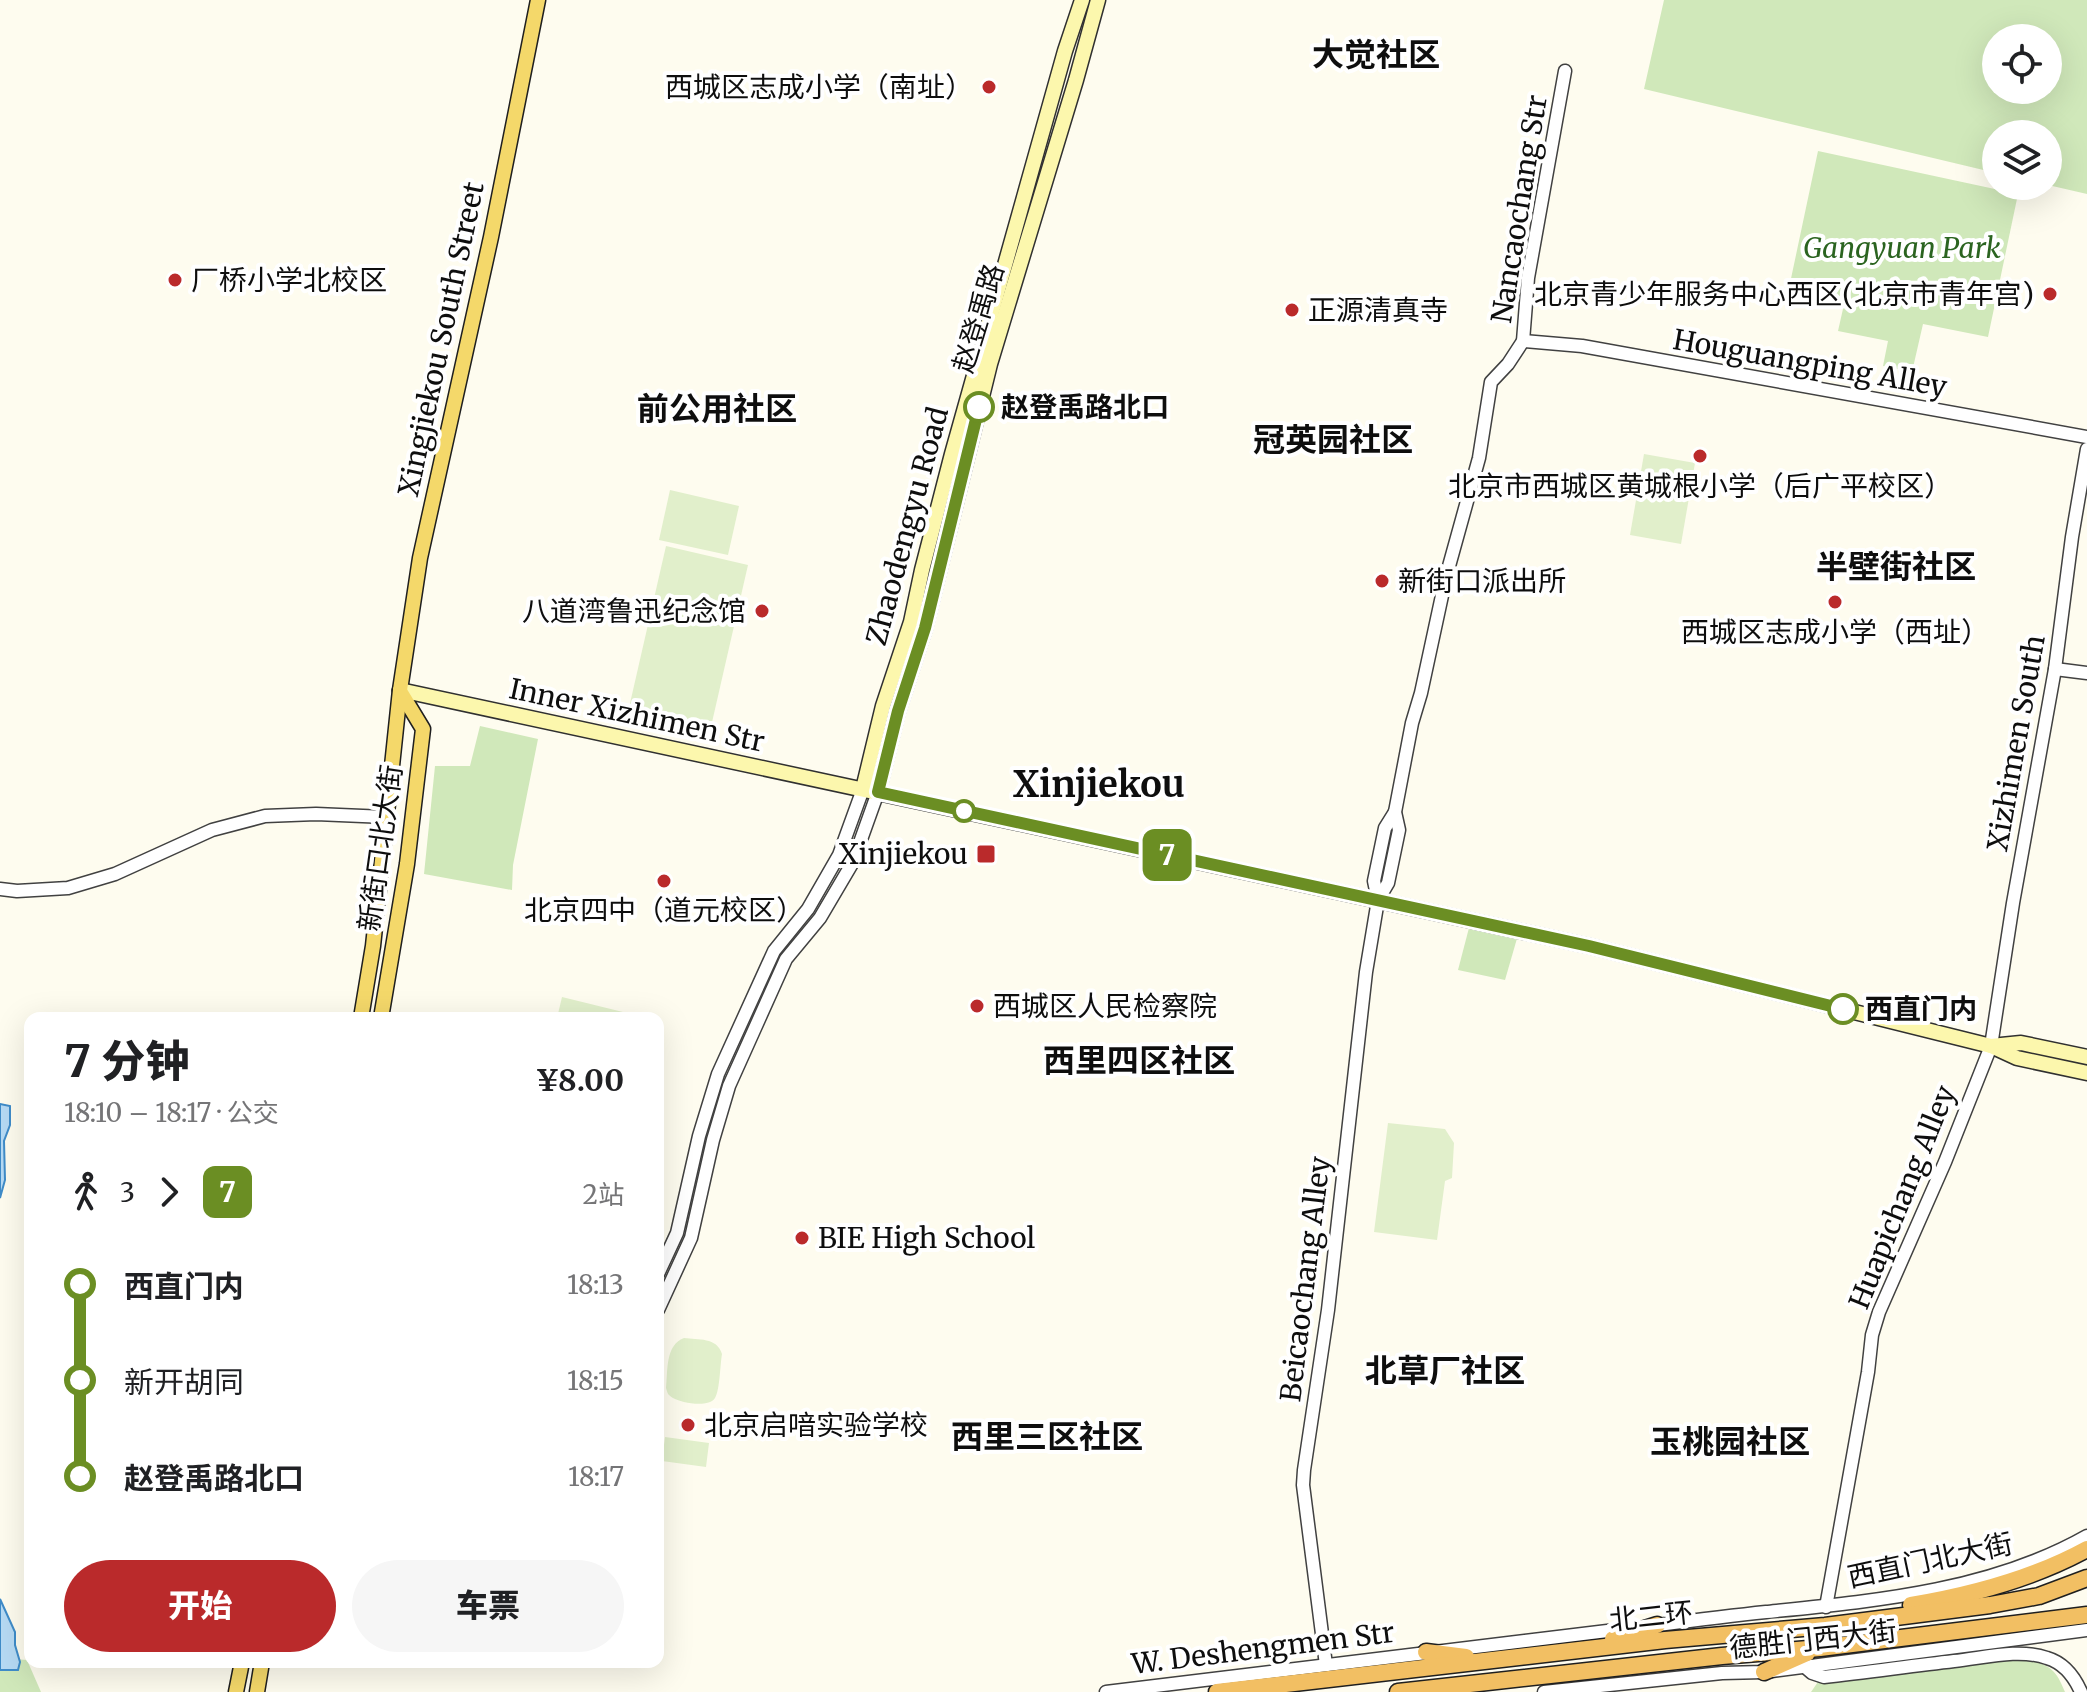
<!DOCTYPE html>
<html lang="zh">
<meta charset="utf-8">
<style>
body{margin:0;font-family:Merriweather,"Noto Sans SC",serif;background:#f6f6f6;color:#202124;height:100vh;display:flex;flex-direction:column;font-size:30px;white-space:nowrap}
*{box-sizing:border-box;margin:0}
p{font-size:26px;color:#757577}
.icon{flex:none;width:44px;height:44px;fill:none;stroke:currentColor;stroke-width:2;stroke-linecap:round;stroke-linejoin:round}
.map{position:relative;flex:1;overflow:hidden}
.details{position:absolute;left:24px;top:1012px;width:640px;height:656px;display:flex;flex-direction:column;background:#fff;border-radius:16px;box-shadow:0 8px 32px #0002}
.details>*{flex:none}
.badge{padding:0 16px;border-radius:12px;font-size:28px;line-height:52px}
.tools{position:absolute;left:1982px;top:24px;display:grid;gap:16px}
.tools a{display:grid;place-items:center;width:80px;height:80px;border-radius:50%;background:#fff;box-shadow:0 8px 32px #0002;font-size:40px}
.map>.badge{position:absolute;translate:-50% -50%;box-shadow:0 0 0 4px #fff}
.legs{display:flex;align-items:center;gap:12px;height:88px;padding:0 40px;font-size:26px}
.legs p{margin-inline-start:auto}
.head{display:flex;align-items:center;justify-content:space-between;height:136px;padding:0 40px}
h1{font-size:44px;font-weight:800;line-height:60px}
.primary-button{display:flex;gap:16px;margin-top:auto;padding:16px 40px}
.primary-button a{flex:1;height:92px;border-radius:48px;background:#ba2a2b;color:#fff;font-size:32px;font-weight:800;line-height:92px;text-align:center}
.primary-button a+a{background:#f6f6f6;color:#202124}
ul{padding:0 40px;list-style:none}
li{display:flex;align-items:center;gap:28px;height:96px;font-size:30px}
li i{display:grid;place-items:center;width:12px;height:100%;margin:0 10px;background:currentColor}
li i::after{content:'';width:20px;height:20px;margin:-10px;border:6px solid;border-radius:50%;background:#fff}
li p{margin-inline-start:auto}
li:first-child i{background:linear-gradient(#0000 50%,currentColor 0)}
li:last-child i{background:linear-gradient(currentColor 50%,#0000 0)}
.map>svg:first-child{display:block}
.green{fill:#d0e8ba;fill-rule:evenodd}
.pitch{fill:#e1efcb}
.water{fill:#b6daf4;stroke:#3f8cc9;stroke-width:2}
.lines{fill:none;stroke-linecap:round;stroke-linejoin:round}
.tertiary-casing{stroke:#414141;stroke-width:15}
.secondary-casing{stroke:#303030;stroke-width:17}
.primary-casing{stroke:#1f1f1f;stroke-width:17}
.trunk-casing{stroke:#1f1f1f;stroke-width:19}
.tertiary{stroke:#fff;stroke-width:12}
.secondary{stroke:#fcf7ad;stroke-width:14}
.primary{stroke:#f4d86a;stroke-width:14}
.trunk{stroke:#f2bf63;stroke-width:16}
.line-1-casing{stroke:#fff;stroke-width:18}
.line-1{stroke:#6b8e23;stroke-width:12}
.poi-dot{fill:#ba2a2b;stroke:#fff;stroke-width:3}
.stop-1-dot{fill:#fff;stroke:#6b8e23;stroke-width:4}
.labels{text-anchor:middle;stroke-width:8;stroke-linejoin:round;paint-order:stroke}
.poi-label{font-size:28px;fill:#0e0e0e;stroke:#fff;text-anchor:start}
.street-label{font-size:28px;fill:#0e0e0e;stroke:#fff}
.park-label{font-size:28px;font-style:italic;fill:#2b6420;stroke:#fff}
.stop-label{font-size:28px;font-weight:bold;fill:#0e0e0e;stroke:#fff;text-anchor:start}
.quarter-label{font-size:32px;font-weight:bold;fill:#0e0e0e;stroke:#fff}
.district-label{font-size:36px;font-weight:bold;fill:#0e0e0e;stroke:#fff}
</style>
<div class="map">
<svg width="2087" height="1692" viewBox="0 0 2087 1692">
<rect width="100%" height="100%" fill="#fefcef"/>
<!-- green -->
<g class="green">
<path d="M 1664,0 L 2087,0 L 2087,194 L 2048,185 L 2048,134 L 1996,134 L 1996,173 L 1644,89 ZM 2048,38 L 2048,90 L 1996,90 L 1996,38 Z"/>
<path d="M 1818,151 L 2018,194 L 1988,337 L 1923,324 L 1912,372 L 1883,366 L 1888,341 L 1838,331 L 1845,300 L 1789,288 Z"/>
<path d="M 480,726 L 538,739 L 513,865 L 512,890 L 424,874 L 435,766 L 470,766 Z"/>
<path d="M 1470,924 L 1518,935 L 1505,980 L 1458,970 Z"/>
<path d="M 0,1658 L 27,1660 L 41,1692 L 0,1692 Z"/>
<path d="M 2021,1658 C 2047,1664 2055,1666 2065,1692 L 1808,1692 L 1811,1692 L 1820,1679 Z"/>
</g>
<!-- pitch -->
<g class="pitch">
<path d="M 1644,454 L 1695,463 L 1681,544 L 1630,535 Z"/>
<path d="M 670,490 L 739,506 L 728,555 L 659,540 Z"/>
<path d="M 666,546 L 748,565 L 710,731 L 628,712 Z"/>
<path d="M 562,997 L 627,1013 L 625,1018 L 557,1018 Z"/>
<path d="M 1388,1123 L 1445,1129 L 1454,1143 L 1452,1178 L 1445,1181 L 1437,1240 L 1374,1232 Z"/>
<path d="M 684,1338 C 698,1340 717,1337 722,1354 C 720,1365 720,1390 715,1398 C 709,1408 681,1403 673,1398 C 667,1394 668,1394 666,1388 C 668,1371 665,1345 684,1338 Z"/>
<path d="M 665,1437 L 709,1443 L 706,1467 L 662,1461 Z"/>
</g>
<!-- water -->
<g class="water">
<path d="M 0,1104 L 10,1106 L 10,1125 L 4,1141 L 5,1180 L 0,1198 Z"/>
<path d="M 0,1599 L 15,1632 L 15,1645 L 20,1662 L 18,1670 L 0,1670 Z"/>
</g>
<g class="lines">
<defs>
<g id="tertiary">
<path d="M 1523,341 L 1582,346 L 2087,437"/>
<path d="M 2055,669 L 2087,673"/>
<path d="M 0,889 L 17,891 L 68,888 L 115,874 L 212,830 L 265,816 L 316,814 L 386,817"/>
<path d="M 1378,900 L 1374,881 L 1385,828 L 1395,812"/>
<path d="M 658,1274 L 677,1233 L 699,1136 L 718,1074 L 774,951 L 808,909 L 839,855 L 863,789"/>
<path d="M 658,1310 L 691,1238 L 713,1140 L 729,1086 L 786,959 L 820,918 L 853,862 L 878,792"/>
<path d="M 1826,1607 L 1868,1372 L 1872,1335 L 1879,1312 L 1945,1162 L 1991,1046 L 2013,903 L 2055,669 L 2072,537 L 2087,449"/>
<path d="M 1650,1626 C 1689,1621 1728,1616 1766,1612 C 1875,1601 1990,1591 2087,1536"/>
<path d="M 1326,1665 L 1303,1485 L 1304,1470 L 1328,1310 L 1366,972 L 1378,900 L 1388,883 L 1399,830 L 1395,812 L 1412,723 L 1421,693 L 1446,577 L 1479,458 L 1491,382 L 1508,364 L 1523,341 L 1528,278 L 1565,71"/>
<path d="M 1805,1667 L 1812,1673 L 1824,1677 C 1868,1672 1911,1666 1954,1661 C 1984,1658 2018,1648 2047,1658 C 2064,1663 2074,1676 2081,1692"/>
<path d="M 1106,1692 L 1632,1628"/>
<path d="M 1544,1692 L 1722,1673 L 1764,1672 L 2087,1630"/>
</g>
<g id="secondary">
<path d="M 400,690 L 1589,946 L 1991,1046 L 2017,1058 L 2087,1073"/>
<path d="M 863,789 L 883,706 L 911,622 L 922,570 L 952,454 L 1065,51 L 1082,0"/>
<path d="M 878,792 L 898,711 L 925,628 L 990,364 L 1076,80 L 1098,0"/>
<path d="M 1991,1046 L 2021,1043 L 2087,1057"/>
</g>
<g id="primary">
<path d="M 361,1018 L 373,946 L 400,690 L 420,558 L 491,237 L 538,0"/>
<path d="M 381,1018 L 407,864 L 423,729 L 400,691"/>
<path d="M 236,1692 L 242,1662"/>
<path d="M 257,1692 L 262,1662"/>
</g>
<g id="trunk">
<path d="M 1911,1605 C 1971,1595 2034,1578 2087,1549"/>
<path d="M 1613,1639 L 1657,1625"/>
<path d="M 1426,1652 L 1466,1657"/>
<path d="M 1764,1672 L 1807,1653"/>
<path d="M 1217,1692 L 1665,1640 L 1825,1626 L 1990,1605 L 2039,1596 L 2087,1578"/>
<path d="M 1398,1692 L 1722,1656 L 1820,1648 L 2087,1615"/>
</g>
</defs>
<!-- tertiary casing -->
<use href="#tertiary" class="tertiary-casing"/>
<!-- secondary casing -->
<use href="#secondary" class="secondary-casing"/>
<!-- primary casing -->
<use href="#primary" class="primary-casing"/>
<!-- trunk casing -->
<use href="#trunk" class="trunk-casing"/>
<!-- tertiary -->
<use href="#tertiary" class="tertiary"/>
<!-- secondary -->
<use href="#secondary" class="secondary"/>
<!-- primary -->
<use href="#primary" class="primary"/>
<!-- trunk -->
<use href="#trunk" class="trunk"/>
</g>
<g class="lines">
<defs>
<path id="line-1" d="M 979,407 L 925,628 L 898,711 L 878,792 L 1589,946 L 1843,1009"/>
</defs>
<!-- line-1 casing -->
<use href="#line-1" class="line-1-casing"/>
<!-- line-1 -->
<use href="#line-1" class="line-1"/>
</g>
<!-- markers -->
<g class="poi-dot">
<circle cx="989" cy="87" r="8"/>
<circle cx="175" cy="280" r="8"/>
<circle cx="2050" cy="294" r="8"/>
<circle cx="1292" cy="310" r="8"/>
<circle cx="1700" cy="456" r="8"/>
<circle cx="1382" cy="581" r="8"/>
<circle cx="1835" cy="602" r="8"/>
<circle cx="762" cy="611" r="8"/>
<rect x="976" y="844" width="20" height="20" rx="4"/>
<circle cx="664" cy="881" r="8"/>
<circle cx="977" cy="1006" r="8"/>
<circle cx="802" cy="1238" r="8"/>
<circle cx="688" cy="1425" r="8"/>
</g>
<g class="stop-1-dot">
<circle cx="979" cy="407" r="14"/>
<circle cx="964" cy="811" r="10"/>
<circle cx="1843" cy="1009" r="14"/>
</g>
<g class="labels">
<!-- poi labels -->
<g class="poi-label">
<text x="973" y="97" text-anchor="end">西城区志成小学（南址）</text>
<text x="191" y="290">厂桥小学北校区</text>
<text x="2034" y="304" text-anchor="end">北京青少年服务中心西区(北京市青年宫)</text>
<text x="1308" y="320">正源清真寺</text>
<text x="1700" y="496" text-anchor="middle">北京市西城区黄城根小学（后广平校区）</text>
<text x="1398" y="591">新街口派出所</text>
<text x="746" y="621" text-anchor="end">八道湾鲁迅纪念馆</text>
<text x="1835" y="642" text-anchor="middle">西城区志成小学（西址）</text>
<text x="968" y="864" text-anchor="end">Xinjiekou</text>
<text x="664" y="920" text-anchor="middle">北京四中（道元校区）</text>
<text x="993" y="1016">西城区人民检察院</text>
<text x="818" y="1248">BIE High School</text>
<text x="704" y="1435">北京启喑实验学校</text>
</g>
<!-- street labels -->
<g class="street-label">
<text transform="translate(1519 209) rotate(-81)" y="10">Nancaochang Str</text>
<text transform="translate(978 318) rotate(-73)" y="10">赵登禹路</text>
<text transform="translate(441 339) rotate(-78)" y="10">Xingjiekou South Street</text>
<text transform="translate(1810 363) rotate(10)" y="10">Houguangping Alley</text>
<text transform="translate(907 526) rotate(-75)" y="10">Zhaodengyu Road</text>
<text transform="translate(637 715) rotate(12)" y="10">Inner Xizhimen Str</text>
<text transform="translate(2016 743) rotate(-80)" y="10">Xizhimen South</text>
<text transform="translate(380 848) rotate(-82)" y="10">新街口北大街</text>
<text transform="translate(1902 1197) rotate(-68)" y="10">Huapichang Alley</text>
<text transform="translate(1305 1279) rotate(-83)" y="10">Beicaochang Alley</text>
<text transform="translate(1930 1560) rotate(-12)" y="10">西直门北大街</text>
<text transform="translate(1651 1616) rotate(-6)" y="10">北二环</text>
<text transform="translate(1813 1639) rotate(-6)" y="10">德胜门西大街</text>
<text transform="translate(1263 1648) rotate(-7)" y="10">W. Deshengmen Str</text>
</g>
<!-- park labels -->
<g class="park-label">
<text x="1902" y="258">Gangyuan Park</text>
</g>
<!-- stop labels -->
<g class="stop-label">
<text x="1001" y="417">赵登禹路北口</text>
<text x="1865" y="1019">西直门内</text>
</g>
<!-- quarter labels -->
<g class="quarter-label">
<text x="1376" y="66">大觉社区</text>
<text x="717" y="420">前公用社区</text>
<text x="1333" y="451">冠英园社区</text>
<text x="1896" y="578">半壁街社区</text>
<text x="1139" y="1072">西里四区社区</text>
<text x="1445" y="1382">北草厂社区</text>
<text x="1047" y="1448">西里三区社区</text>
<text x="1730" y="1453">玉桃园社区</text>
</g>
<!-- district labels -->
<g class="district-label">
<text x="1099" y="797">Xinjiekou</text>
</g>
</g>
</svg>
<div class="tools">
<a><svg class="icon" aria-label="locate" viewBox="0 0 24 24"><circle cx="12" cy="12" r="6"/><path d="M12 2v4M12 18v4M2 12h4M18 12h4"/></svg></a>
<a><svg class="icon" aria-label="layers" viewBox="0 0 24 24"><path d="M12 4l9 5-9 5-9-5zM3 14l9 5 9-5"/></svg></a>
</div>
<b class="badge" style="left:1167px;top:855px;background:#6b8e23;color:#fff">7</b>
<section class="details">
<div class="head"><div><h1>7 分钟</h1><p>18:10 – 18:17 · 公交</p></div><b>¥8.00</b></div>
<div class="legs"><svg class="icon" aria-label="walk" viewBox="0 0 24 24"><circle cx="13" cy="4" r="2"/><path d="M13 8l-2 6 4 7M11 14l-3 7M7 12l3-4h3l4 4"/></svg>3<svg class="icon" aria-label="forward" viewBox="0 0 24 24"><path d="M9 5l7 7-7 7"/></svg><b class="badge" style="background:#6b8e23;color:#fff">7</b><p>2站</p></div>
<ul>
<li><i style="color:#6b8e23"></i><b>西直门内</b><p>18:13</p></li>
<li><i style="color:#6b8e23"></i><span>新开胡同</span><p>18:15</p></li>
<li><i style="color:#6b8e23"></i><b>赵登禹路北口</b><p>18:17</p></li>
</ul>
<div class="primary-button"><a>开始</a><a>车票</a></div>
</section>
</div>
